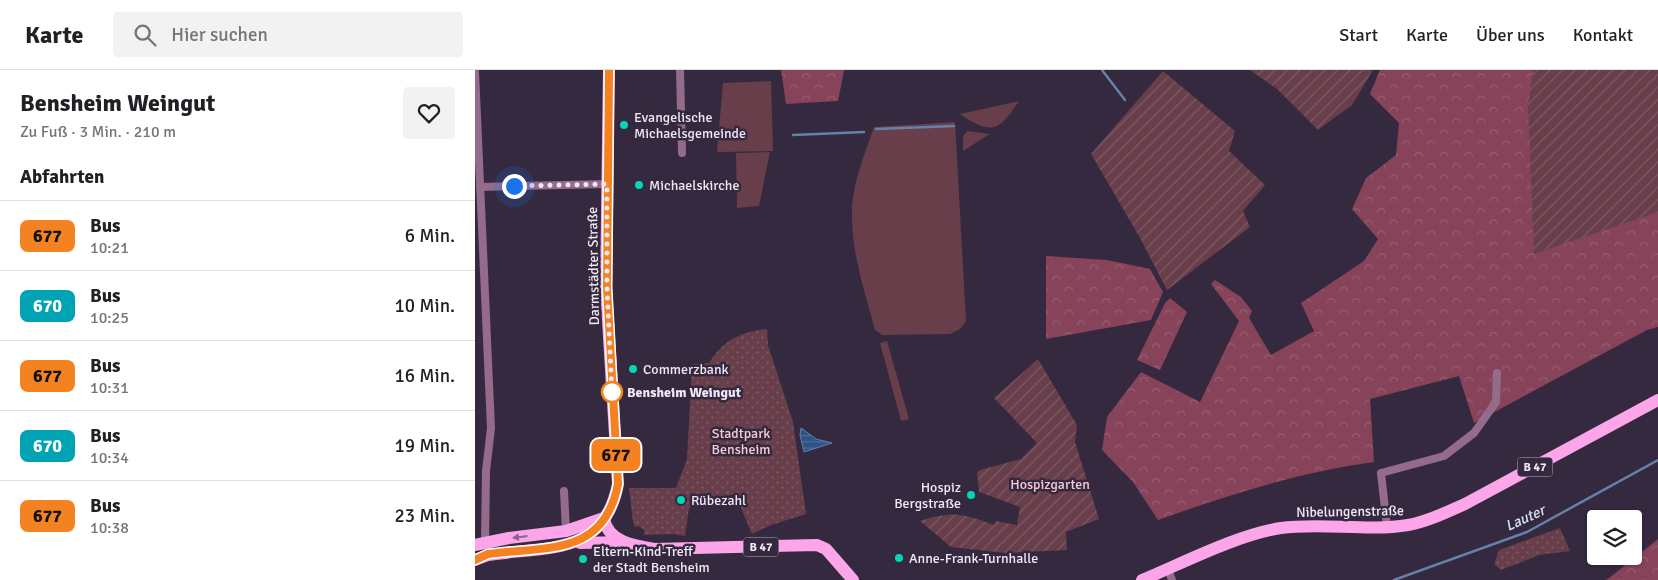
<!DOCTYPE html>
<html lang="de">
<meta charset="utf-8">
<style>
body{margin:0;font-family:Signika,sans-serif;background:#f2f2f2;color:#202124;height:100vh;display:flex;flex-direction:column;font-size:19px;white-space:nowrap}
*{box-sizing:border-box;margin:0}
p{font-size:16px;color:#757577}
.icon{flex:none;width:28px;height:28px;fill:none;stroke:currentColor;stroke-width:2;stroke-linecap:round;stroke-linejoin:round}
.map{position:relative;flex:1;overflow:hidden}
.side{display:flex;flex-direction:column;background:#fff;width:475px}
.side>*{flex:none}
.badge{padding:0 10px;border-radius:8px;font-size:18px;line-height:32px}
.fabs{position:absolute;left:1112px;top:440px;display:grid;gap:10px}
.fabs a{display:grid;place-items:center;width:55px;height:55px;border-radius:5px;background:#fff;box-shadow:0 1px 4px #0004;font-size:25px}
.you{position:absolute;width:25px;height:25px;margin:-12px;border:4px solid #fff;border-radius:50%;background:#1a73e8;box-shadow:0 0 0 8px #1a73e833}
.map>.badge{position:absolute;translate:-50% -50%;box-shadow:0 0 0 2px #fff}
h2{padding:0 20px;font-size:19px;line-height:45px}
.round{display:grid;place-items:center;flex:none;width:52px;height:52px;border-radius:5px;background:#f2f2f2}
.head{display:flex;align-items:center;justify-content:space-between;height:85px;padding:0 20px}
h1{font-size:24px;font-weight:700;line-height:38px}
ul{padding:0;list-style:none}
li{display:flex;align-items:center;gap:15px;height:70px;padding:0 20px;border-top:1px solid #e0e0e0}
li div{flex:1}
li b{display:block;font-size:19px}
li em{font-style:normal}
li .badge{min-width:55px;font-weight:700;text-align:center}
header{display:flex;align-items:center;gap:30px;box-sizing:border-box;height:70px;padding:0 25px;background:#fff;border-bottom:1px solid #e0e0e0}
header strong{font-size:24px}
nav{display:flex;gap:28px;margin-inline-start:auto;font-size:18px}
.search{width:350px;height:45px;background:#f2f2f2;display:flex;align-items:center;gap:12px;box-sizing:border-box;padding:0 18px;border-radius:5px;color:#757577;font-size:19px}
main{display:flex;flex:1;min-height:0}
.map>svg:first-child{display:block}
.grass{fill:#673e4a}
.forest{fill:url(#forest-crowns)}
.park{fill:url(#park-dots)}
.garden{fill:url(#garden-furrows)}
.water{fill:url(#water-rules);stroke:#6780a8}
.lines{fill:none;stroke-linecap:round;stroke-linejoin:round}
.stream{stroke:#6780a8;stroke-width:2.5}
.street{stroke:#956b8b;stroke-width:8}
.primary{stroke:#fca5e9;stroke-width:12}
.oneway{fill:#8e618b}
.line-casing{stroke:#fff;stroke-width:11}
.line{stroke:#f58220;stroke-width:8}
.walk{stroke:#efe8f6;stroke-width:5;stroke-dasharray:0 9}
.poi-dot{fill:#03d5b6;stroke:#34293e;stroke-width:2}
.stop-dot{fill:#fff;stroke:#f58220;stroke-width:2.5}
.labels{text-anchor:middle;stroke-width:5;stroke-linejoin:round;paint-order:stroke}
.shield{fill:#34293e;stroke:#b7afbf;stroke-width:1}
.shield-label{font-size:12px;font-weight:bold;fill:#efe8f6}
.poi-label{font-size:14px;fill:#efe8f6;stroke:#34293e;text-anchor:start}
.street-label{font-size:14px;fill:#efe8f6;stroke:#34293e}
.stop-label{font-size:14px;font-weight:bold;fill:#efe8f6;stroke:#34293e;text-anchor:start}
.park-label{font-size:14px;fill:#f6cbd6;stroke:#34293e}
.water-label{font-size:15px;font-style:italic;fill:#d7e3f3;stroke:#34293e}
</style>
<header>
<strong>Karte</strong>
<div class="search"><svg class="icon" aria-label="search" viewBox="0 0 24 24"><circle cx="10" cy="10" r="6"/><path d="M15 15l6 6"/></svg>Hier suchen</div>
<nav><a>Start</a><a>Karte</a><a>Über uns</a><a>Kontakt</a></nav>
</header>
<main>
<section class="side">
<div class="head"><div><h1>Bensheim Weingut</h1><p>Zu Fuß · 3 Min. · 210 m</p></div><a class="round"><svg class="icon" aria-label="heart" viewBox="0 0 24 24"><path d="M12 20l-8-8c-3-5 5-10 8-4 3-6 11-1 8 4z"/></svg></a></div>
<h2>Abfahrten</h2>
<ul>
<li><span class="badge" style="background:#f58220;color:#111">677</span><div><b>Bus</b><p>10:21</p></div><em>6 Min.</em></li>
<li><span class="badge" style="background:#00a3b4;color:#fff">670</span><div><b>Bus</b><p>10:25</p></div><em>10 Min.</em></li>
<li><span class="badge" style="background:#f58220;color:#111">677</span><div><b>Bus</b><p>10:31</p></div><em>16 Min.</em></li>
<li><span class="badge" style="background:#00a3b4;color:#fff">670</span><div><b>Bus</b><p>10:34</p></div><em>19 Min.</em></li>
<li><span class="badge" style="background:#f58220;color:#111">677</span><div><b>Bus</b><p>10:38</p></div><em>23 Min.</em></li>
</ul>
</section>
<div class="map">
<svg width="1183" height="510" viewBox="0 0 1183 510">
<defs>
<pattern id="forest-crowns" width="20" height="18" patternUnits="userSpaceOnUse" patternTransform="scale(1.25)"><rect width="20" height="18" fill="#874359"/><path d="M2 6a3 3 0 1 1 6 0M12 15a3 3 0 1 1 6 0" fill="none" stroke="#985e71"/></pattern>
<pattern id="park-dots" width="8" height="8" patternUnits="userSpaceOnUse" patternTransform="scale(1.25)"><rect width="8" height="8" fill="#673e4a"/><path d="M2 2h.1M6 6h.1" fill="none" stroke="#7d5a65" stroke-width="1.8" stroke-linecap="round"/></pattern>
<pattern id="garden-furrows" width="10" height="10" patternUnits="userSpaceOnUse" patternTransform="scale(1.25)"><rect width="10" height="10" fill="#673e4a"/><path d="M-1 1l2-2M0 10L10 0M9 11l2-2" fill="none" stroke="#7d5a65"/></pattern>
<pattern id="water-rules" width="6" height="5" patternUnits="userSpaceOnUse" patternTransform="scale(1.25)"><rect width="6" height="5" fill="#2d5387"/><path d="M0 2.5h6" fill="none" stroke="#4c6c99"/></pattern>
</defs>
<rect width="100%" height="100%" fill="#34293e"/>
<!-- grass -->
<g class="grass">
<path d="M 296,11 L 298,81 L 242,82 L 248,13 Z"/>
<path d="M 544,31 C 524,61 517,66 485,44 Z"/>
<path d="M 480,52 L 491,251 L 485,259 L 475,264 L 407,265 L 400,260 C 390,222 376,182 377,143 C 377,113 390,84 399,57 Z"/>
<path d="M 492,61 L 515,64 L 488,81 L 488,66 Z"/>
<path d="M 295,82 L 284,136 L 262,138 L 261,83 Z"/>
<path d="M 412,271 L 434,349 L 426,351 L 405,273 Z"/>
</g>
<!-- forest -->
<g class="forest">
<path d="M 306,0 L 369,0 L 363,31 L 311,34 Z"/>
<path d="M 905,0 L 1183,0 L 1183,257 L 1172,260 L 999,353 L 984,306 L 895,329 L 899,392 C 824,402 754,425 683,450 L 658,412 L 627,380 L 632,347 L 666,302 L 725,332 L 764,251 L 736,214 L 740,210 L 766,227 L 777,241 L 774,248 L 796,285 L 839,261 L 826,233 L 889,191 L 903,169 L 877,139 L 891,108 L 921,85 L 924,53 L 895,24 Z"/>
<path d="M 571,186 L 632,190 L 675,199 L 688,222 L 676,250 L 571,269 Z"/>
<path d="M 695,228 L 712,242 L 685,300 L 662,290 L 690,233 Z"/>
<path d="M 1183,469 L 1183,510 L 1130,510 L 1133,509 Z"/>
</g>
<!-- park -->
<g class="park">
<path d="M 292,259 L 293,275 L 318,352 L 331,444 L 296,455 L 277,464 L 260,424 L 225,432 L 214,438 L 210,466 L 198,464 L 169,465 L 169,460 L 164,456 L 160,457 L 158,452 L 154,418 L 201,418 L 212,389 L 217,294 L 234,293 C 249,270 265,262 292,259 Z"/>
<path d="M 1085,458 L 1095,481 L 1064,485 L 1026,500 L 1019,494 L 1024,480 Z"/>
</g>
<!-- garden -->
<g class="garden">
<path d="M 775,0 L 898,0 L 877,35 L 843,60 L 802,19 Z"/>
<path d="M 1058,0 L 1183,0 L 1183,142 L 1059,184 L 1053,35 Z"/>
<path d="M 688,1 L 760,61 L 754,81 L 790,115 L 768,141 L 775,157 L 692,220 L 665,168 L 616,84 Z"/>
<path d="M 563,289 L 602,355 L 600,372 L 624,449 L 591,462 L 592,480 L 531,483 L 476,477 L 445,451 C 478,441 486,443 519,455 L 521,451 L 542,455 L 545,437 L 504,422 L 502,403 L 505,400 L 546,389 L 562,373 L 519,328 Z"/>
</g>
<!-- water -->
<path class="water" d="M 326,358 L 341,369 L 357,373 L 329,382 L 325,365 Z"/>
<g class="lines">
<!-- stream -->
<g class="stream">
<path d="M 627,0 L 650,30"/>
<path d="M 401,59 L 479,56"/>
<path d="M 318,65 L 389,62"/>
<path d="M 919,510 L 1052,462 L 1183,390"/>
</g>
<!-- street -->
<g class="street">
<path d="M 205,0 L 207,83"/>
<path d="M 0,2 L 16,358 L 11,401 L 10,472"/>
<path d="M 5,117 L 132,114"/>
<path d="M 89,421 L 91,461"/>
<path d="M 912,457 L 906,403 L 969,386 L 999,363 L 1021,332 L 1022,303"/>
<path d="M 693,499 L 697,510"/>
</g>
<!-- primary -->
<g class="primary">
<path d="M 129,448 C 132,472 160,476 180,479 L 342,475 L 351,479 L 378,510"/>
<path d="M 105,473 L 148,472"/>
<path d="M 0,475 L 34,468 L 91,461 L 129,448"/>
<path d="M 0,490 L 13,485 C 71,476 129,487 143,414 L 131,218 L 134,0"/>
<path d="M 667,510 C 708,493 764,464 806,458 C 848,452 891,462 933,455 C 952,452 972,442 990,434 L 1183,330"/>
</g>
</g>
<!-- one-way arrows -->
<defs><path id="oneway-solid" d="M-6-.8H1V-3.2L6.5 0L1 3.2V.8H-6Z" transform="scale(1.25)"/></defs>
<use class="oneway" href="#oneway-solid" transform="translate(45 467) rotate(173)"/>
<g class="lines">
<defs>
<path id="line" d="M 0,490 L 13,484 C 71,476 129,487 143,414 L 132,218 L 134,0"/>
</defs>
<!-- line casing -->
<use href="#line" class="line-casing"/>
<!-- line -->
<use href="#line" class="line"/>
<!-- walk -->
<path class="walk" d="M 39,116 L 132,114 L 132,218 L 137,322"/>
</g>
<!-- markers -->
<g class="poi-dot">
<circle cx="149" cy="55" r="5"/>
<circle cx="164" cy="115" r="5"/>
<circle cx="158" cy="299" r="5"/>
<circle cx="496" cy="425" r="5"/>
<circle cx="206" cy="430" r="5"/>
<circle cx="424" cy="488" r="5"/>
<circle cx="108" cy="489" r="5"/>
</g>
<circle class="stop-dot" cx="137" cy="322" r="10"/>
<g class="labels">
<!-- shield labels -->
<g class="shield">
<rect x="1042.5" y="387.5" width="35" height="19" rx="4"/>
<rect x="268.5" y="467.5" width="35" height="19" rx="4"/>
</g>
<g class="shield-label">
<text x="1060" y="401">B 47</text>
<text x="286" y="481">B 47</text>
</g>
<!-- poi labels -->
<g class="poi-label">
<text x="159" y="52">Evangelische<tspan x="159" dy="16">Michaelsgemeinde</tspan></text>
<text x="174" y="120">Michaelskirche</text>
<text x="168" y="304">Commerzbank</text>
<text x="486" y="422" text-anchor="end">Hospiz<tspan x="486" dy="16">Bergstraße</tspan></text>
<text x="216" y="435">Rübezahl</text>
<text x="118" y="486">Eltern-Kind-Treff<tspan x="118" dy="16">der Stadt Bensheim</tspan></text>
<text x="434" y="493">Anne-Frank-Turnhalle</text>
</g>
<!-- street labels -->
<g class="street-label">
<text transform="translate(118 196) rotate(-91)" y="5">Darmstädter Straße</text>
<text transform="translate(875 441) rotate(-1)" y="5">Nibelungenstraße</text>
</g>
<!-- stop labels -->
<g class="stop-label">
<text x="152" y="327">Bensheim Weingut</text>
</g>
<!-- park labels -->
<g class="park-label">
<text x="266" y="368">Stadtpark<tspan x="266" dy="16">Bensheim</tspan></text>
<text x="575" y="419">Hospizgarten</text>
</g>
<!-- water labels -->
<g class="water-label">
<text transform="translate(1050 448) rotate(-25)" y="5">Lauter</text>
</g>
</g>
</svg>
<div class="fabs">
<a><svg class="icon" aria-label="layers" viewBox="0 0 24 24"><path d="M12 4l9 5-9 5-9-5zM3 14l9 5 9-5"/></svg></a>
</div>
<div class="you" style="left:39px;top:116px"></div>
<b class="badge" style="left:141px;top:385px;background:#f58220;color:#111">677</b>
</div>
</main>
